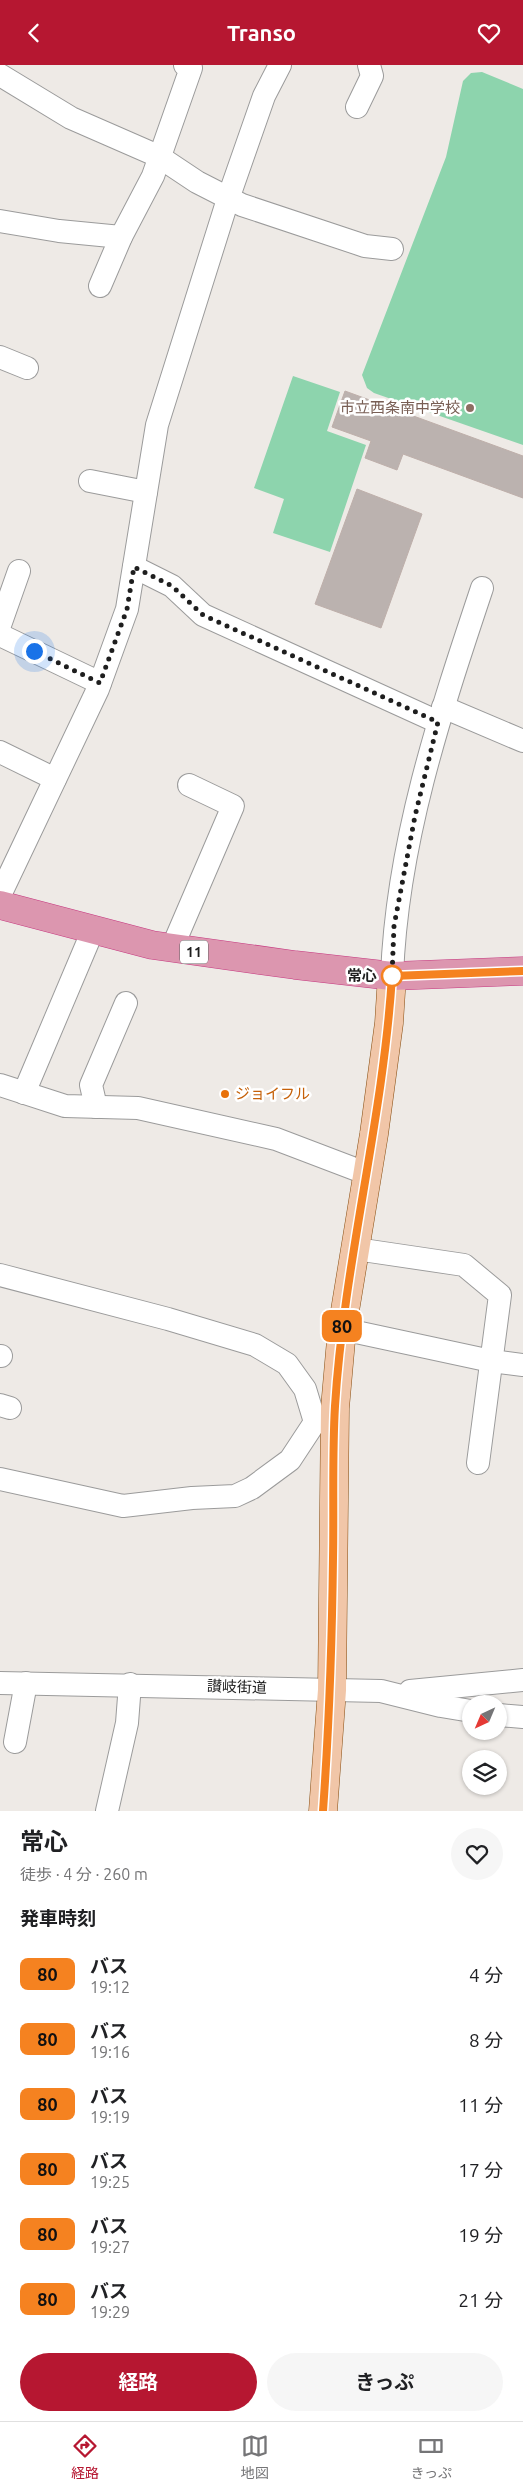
<!DOCTYPE html>
<html lang="ja">
<meta charset="utf-8">
<style>
body{margin:0;font-family:Ubuntu,"Noto Sans JP",sans-serif;background:#f6f6f6;color:#202124;height:100vh;display:flex;flex-direction:column;font-size:19px;white-space:nowrap}
*{box-sizing:border-box;margin:0}
p{font-size:16px;color:#757577}
.icon{flex:none;width:28px;height:28px;fill:none;stroke:currentColor;stroke-width:2;stroke-linecap:round;stroke-linejoin:round}
.map{position:relative;height:1746px;overflow:hidden}
.details{display:flex;flex-direction:column;background:#fff;flex:1}
.details>*{flex:none}
.badge{padding:0 10px;border-radius:8px;font-size:18px;line-height:32px}
.needle{width:32px;rotate:224deg}
.controls{position:absolute;left:462px;top:1630px;display:grid;gap:10px}
.controls a{display:grid;place-items:center;width:45px;height:45px;border-radius:50%;background:#fff;box-shadow:0 1px 4px #0004;font-size:25px}
.you{position:absolute;width:25px;height:25px;margin:-12px;border:4px solid #fff;border-radius:50%;background:#1a73e8;box-shadow:0 0 0 8px #1a73e833}
.map>.badge{position:absolute;translate:-50% -50%;box-shadow:0 0 0 2px #fff}
h2{padding:0 20px;font-size:19px;line-height:45px}
.round{display:grid;place-items:center;flex:none;width:52px;height:52px;border-radius:26px;background:#f6f6f6}
.headline{display:flex;align-items:center;justify-content:space-between;height:85px;padding:0 20px}
h1{font-size:24px;font-weight:700;line-height:38px}
.cta{display:flex;gap:10px;margin-top:auto;padding:10px 20px}
.cta a{flex:1;height:58px;border-radius:30px;background:#b61731;color:#fff;font-size:20px;font-weight:700;line-height:58px;text-align:center}
.cta a+a{background:#f6f6f6;color:#202124}
ul{padding:0;list-style:none}
li{display:flex;align-items:center;gap:15px;height:65px;padding:0 20px}
li div{flex:1}
li b{display:block;font-size:19px}
li em{font-style:normal}
li .badge{min-width:55px;font-weight:700;text-align:center}
header{display:flex;justify-content:space-between;align-items:center;height:65px;padding:0 20px;background:#b61731;color:#fff;font-size:22px;font-weight:700}
.menu{display:flex;justify-content:space-around;align-items:center;height:70px;border-top:1px solid #e0e0e0;background:#fff;font-size:14px;color:#757577}
.menu a{display:grid;justify-items:center;gap:2px}
.menu .current{color:#b61731}
.map>svg:first-child{display:block}
.pitch{fill:#8dd4ad}
.building{fill:#bbb2af;stroke:#beafaa}
.lines{fill:none;stroke-linecap:round;stroke-linejoin:round}
.minor-casing{stroke:#9b9b9b;stroke-width:24}
.major-casing{stroke:#874d11;stroke-width:29}
.highway-casing{stroke:#c63980;stroke-width:29}
.minor{stroke:#fff;stroke-width:22}
.major{stroke:#f1c6a8;stroke-width:28}
.highway{stroke:#dc96af;stroke-width:28}
.line-casing{stroke:#fff;stroke-width:11}
.line{stroke:#f58220;stroke-width:8}
.walk{stroke:#1e1e1e;stroke-width:5;stroke-dasharray:0 9}
.education-dot{fill:#8d6e63;stroke:#fff;stroke-width:2}
.stop-dot{fill:#fff;stroke:#f58220;stroke-width:2.5}
.food-dot{fill:#e8710a;stroke:#fff;stroke-width:2}
.labels{text-anchor:middle;stroke-width:5;stroke-linejoin:round;paint-order:stroke}
.shield{fill:#fff;stroke:#626262;stroke-width:1}
.shield-label{font-size:14px;font-weight:bold;fill:#1e1e1e}
.education-label{font-size:15px;fill:#785e54;stroke:#fff;text-anchor:end}
.stop-label{font-size:15px;font-weight:bold;fill:#1e1e1e;stroke:#fff;text-anchor:end}
.food-label{font-size:15px;fill:#c56008;stroke:#fff;text-anchor:start}
.street-label{font-size:15px;fill:#1e1e1e;stroke:#fff}
</style>
<header><svg class="icon" aria-label="back" viewBox="0 0 24 24"><path d="M15 5l-7 7 7 7"/></svg>Transo<svg class="icon" aria-label="heart" viewBox="0 0 24 24"><path d="M12 20l-8-8c-3-5 5-10 8-4 3-6 11-1 8 4z"/></svg></header>
<div class="map">
<svg width="523" height="1746" viewBox="0 0 523 1746">
<rect width="100%" height="100%" fill="#eeeae6"/>
<!-- pitch -->
<g class="pitch">
<path d="M 482,7 L 523,24 L 523,380 L 374,328 L 367,323 L 362,310 L 446,92 L 463,16 L 471,8 Z"/>
<path d="M 293,311 L 340,327 L 327,366 L 366,380 L 330,487 L 273,468 L 284,434 L 254,423 Z"/>
</g>
<!-- building -->
<g class="building">
<path d="M 345,326 L 523,391 L 523,433 L 403,389 L 397,405 L 365,393 L 371,376 L 332,362 Z"/>
<path d="M 357,424 L 422,449 L 381,563 L 315,539 Z"/>
</g>
<g class="lines">
<defs>
<g id="minor">
<path d="M 0,10 L 71,53 L 158,91 L 197,117 L 242,140 L 365,181 L 392,184"/>
<path d="M 357,42 L 372,11 L 369,0"/>
<path d="M 0,156 L 59,166 L 121,172 L 153,111 L 191,3 L 185,0"/>
<path d="M 100,221 L 121,172"/>
<path d="M 0,292 L 27,303"/>
<path d="M 90,416 L 146,427"/>
<path d="M 134,502 L 172,521 L 203,550 L 438,657"/>
<path d="M 0,560 L 19,506"/>
<path d="M 0,570 L 100,618"/>
<path d="M 443,642 L 523,676"/>
<path d="M 0,687 L 55,714"/>
<path d="M 0,830 L 98,624 L 127,544 L 157,360 L 228,134 L 264,31 L 280,0"/>
<path d="M 172,883 L 233,741 L 189,720"/>
<path d="M 392,911 C 397,777 440,649 482,523"/>
<path d="M 0,1020 L 65,1041 L 138,1043 L 276,1074 L 368,1109"/>
<path d="M 24,1028 L 93,865"/>
<path d="M 96,1042 L 91,1020 L 126,938"/>
<path d="M 356,1184 L 464,1200 L 500,1230 L 478,1398"/>
<path d="M 0,1210 L 168,1254 L 255,1280 L 287,1299 L 305,1324 L 315,1357 L 335,1357"/>
<path d="M 342,1264 L 491,1296 L 523,1300"/>
<path d="M 0,1291 L 1,1291"/>
<path d="M 0,1340 L 10,1343"/>
<path d="M 0,1414 L 123,1441 L 192,1433 L 235,1431 L 252,1423 L 290,1395 L 315,1357"/>
<path d="M 0,1618 L 381,1626 L 441,1641 L 471,1646"/>
<path d="M 410,1626 L 523,1615"/>
<path d="M 499,1650 L 523,1652"/>
<path d="M 15,1677 L 26,1618"/>
<path d="M 107,1746 L 127,1658 L 130,1619"/>
</g>
<path id="major" d="M 323,1746 L 332,1625 L 335,1343 L 342,1264 L 374,1069 L 389,958 L 392,911"/>
<path id="highway" d="M 0,840 L 152,880 L 295,900 L 392,911 L 523,906"/>
</defs>
<!-- minor casing -->
<use href="#minor" class="minor-casing"/>
<!-- major casing -->
<use href="#major" class="major-casing"/>
<!-- highway casing -->
<use href="#highway" class="highway-casing"/>
<!-- minor -->
<use href="#minor" class="minor"/>
<!-- major -->
<use href="#major" class="major"/>
<!-- highway -->
<use href="#highway" class="highway"/>
</g>
<g class="lines">
<defs>
<path id="line" d="M 323,1746 C 329,1662 332,1578 333,1493 C 334,1443 332,1392 335,1341 C 344,1197 383,1055 392,911 L 523,906"/>
</defs>
<!-- line casing -->
<use href="#line" class="line-casing"/>
<!-- line -->
<use href="#line" class="line"/>
<!-- walk -->
<path class="walk" d="M 34,586 L 100,618 L 127,544 L 134,502 L 172,521 L 203,550 L 438,657 L 415,751 L 394,861 L 392,911"/>
</g>
<!-- markers -->
<circle class="education-dot" cx="470" cy="343" r="5"/>
<circle class="stop-dot" cx="392" cy="911" r="10"/>
<circle class="food-dot" cx="225" cy="1029" r="5"/>
<g class="labels">
<!-- shield labels -->
<rect class="shield" x="180" y="875.5" width="28" height="23" rx="4"/>
<g class="shield-label">
<text x="194" y="892">11</text>
</g>
<!-- education labels -->
<g class="education-label">
<text x="460" y="348">市立西条南中学校</text>
</g>
<!-- stop labels -->
<g class="stop-label">
<text x="377" y="916">常心</text>
</g>
<!-- food labels -->
<g class="food-label">
<text x="235" y="1034">ジョイフル</text>
</g>
<!-- street labels -->
<g class="street-label">
<text transform="translate(237 1622) rotate(2)" y="5">讃岐街道</text>
</g>
</g>
</svg>
<div class="controls">
<a><svg class="needle" viewBox="-14 -14 28 28"><path d="M0-13l5 13h-10z" fill="#e53935"/><path d="M0 13l5-13h-10z" fill="#757577"/></svg></a>
<a><svg class="icon" aria-label="layers" viewBox="0 0 24 24"><path d="M12 4l9 5-9 5-9-5zM3 14l9 5 9-5"/></svg></a>
</div>
<div class="you" style="left:34px;top:586px"></div>
<b class="badge" style="left:342px;top:1261px;background:#f58220;color:#111">80</b>
</div>
<section class="details">
<div class="headline"><div><h1>常心</h1><p>徒歩 · 4 分 · 260 m</p></div><a class="round"><svg class="icon" aria-label="heart" viewBox="0 0 24 24"><path d="M12 20l-8-8c-3-5 5-10 8-4 3-6 11-1 8 4z"/></svg></a></div>
<h2>発車時刻</h2>
<ul>
<li><span class="badge" style="background:#f58220;color:#111">80</span><div><b>バス</b><p>19:12</p></div><em>4 分</em></li>
<li><span class="badge" style="background:#f58220;color:#111">80</span><div><b>バス</b><p>19:16</p></div><em>8 分</em></li>
<li><span class="badge" style="background:#f58220;color:#111">80</span><div><b>バス</b><p>19:19</p></div><em>11 分</em></li>
<li><span class="badge" style="background:#f58220;color:#111">80</span><div><b>バス</b><p>19:25</p></div><em>17 分</em></li>
<li><span class="badge" style="background:#f58220;color:#111">80</span><div><b>バス</b><p>19:27</p></div><em>19 分</em></li>
<li><span class="badge" style="background:#f58220;color:#111">80</span><div><b>バス</b><p>19:29</p></div><em>21 分</em></li>
</ul>
<div class="cta"><a>経路</a><a>きっぷ</a></div>
</section>
<nav class="menu">
<a class="current"><svg class="icon" aria-label="directions" viewBox="0 0 24 24"><path d="M12 3l9 9-9 9-9-9zM9 14v-3h6M13 9l2 2-2 2"/></svg>経路</a>
<a><svg class="icon" aria-label="map" viewBox="0 0 24 24"><path d="M3 6l6-2 6 2 6-2v14l-6 2-6-2-6 2zM9 4v14M15 6v14"/></svg>地図</a>
<a><svg class="icon" aria-label="tickets" viewBox="0 0 24 24"><path d="M3 7h18v10H3zM15 7v10"/></svg>きっぷ</a>
</nav>
